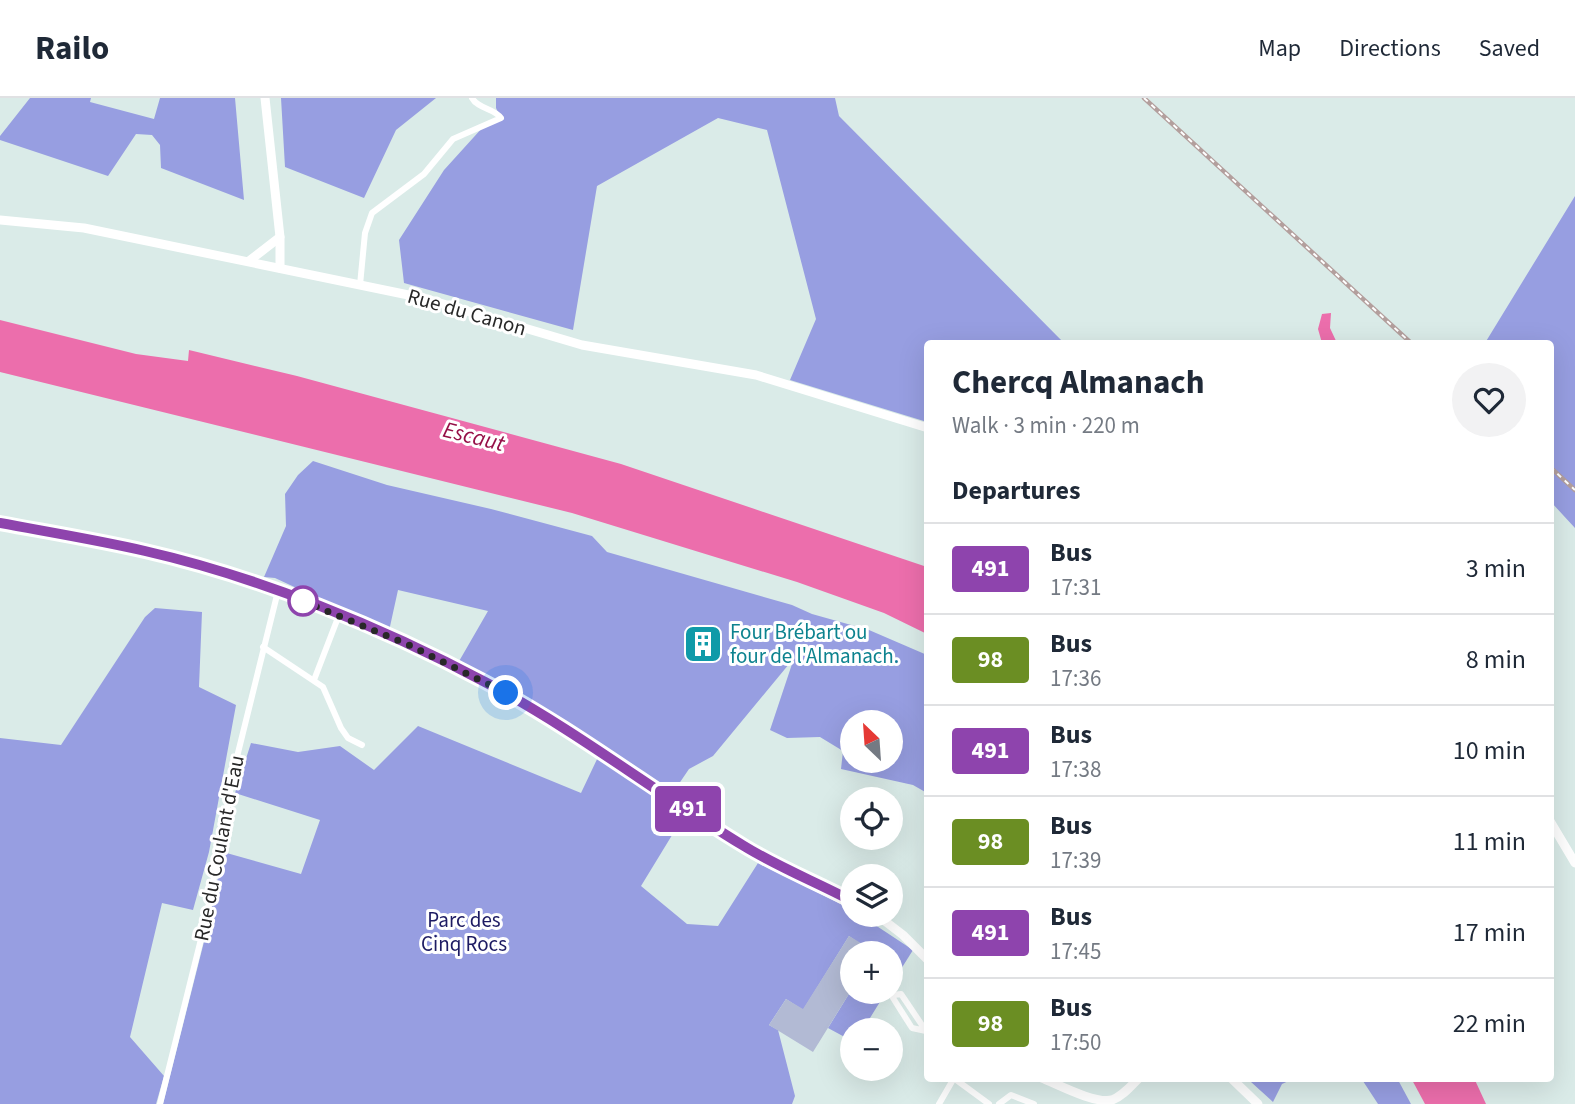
<!DOCTYPE html>
<meta charset="utf-8">
<style>
body{margin:0;font-family:"Source Sans 3",sans-serif;background:#f2f2f3;color:#1f2937;height:100vh;display:flex;flex-direction:column;font-size:26px;white-space:nowrap}
*{box-sizing:border-box;margin:0}
p{font-size:23px;color:#747a83}
.icon{flex:none;width:38px;height:38px;fill:none;stroke:currentColor;stroke-width:2;stroke-linecap:round;stroke-linejoin:round}
.map{position:relative;flex:1;overflow:hidden}
.drawer{position:absolute;left:924px;top:242px;width:630px;height:742px;display:flex;flex-direction:column;background:#fff;border-radius:7px;box-shadow:0 7px 28px #0002}
.drawer>*{flex:none}
.badge{padding:0 14px;border-radius:5px;font-size:24px;line-height:46px}
.needle{width:46px;rotate:335deg}
.controls{position:absolute;left:840px;top:612px;display:grid;gap:14px}
.controls a{display:grid;place-items:center;width:63px;height:63px;border-radius:50%;background:#fff;box-shadow:0 7px 28px #0002;font-size:35px}
.you{position:absolute;width:35px;height:35px;margin:-18px;border:5px solid #fff;border-radius:50%;background:#1a73e8;box-shadow:0 0 0 10px #1a73e833}
.map>.badge{position:absolute;translate:-50% -50%;box-shadow:0 0 0 4px #fff}
h2{padding:0 28px;font-size:26px;line-height:63px}
.round{display:grid;place-items:center;flex:none;width:74px;height:74px;border-radius:37px;background:#f2f2f3}
.headline{display:flex;align-items:center;justify-content:space-between;height:119px;padding:0 28px}
h1{font-size:33px;font-weight:700;line-height:52px}
ul{padding:0;list-style:none}
li{display:flex;align-items:center;gap:21px;height:91px;padding:0 28px;border-top:2px solid #e0e1e3}
li div{flex:1}
li b{display:block;font-size:26px}
li em{font-style:normal}
li .badge{min-width:77px;font-weight:700;text-align:center}
header{display:flex;align-items:center;gap:42px;box-sizing:border-box;height:98px;padding:0 35px;background:#fff;border-bottom:2px solid #e0e1e3}
header strong{font-size:33px}
nav{display:flex;gap:38px;margin-inline-start:auto;font-size:24px}
.map>svg:first-child{display:block}
.green{fill:#979ee1;fill-rule:evenodd}
.cemetery{fill:#b2bad4}
.water{fill:#ec6eac}
.lines{fill:none;stroke-linecap:round;stroke-linejoin:round}
.minor{stroke:#fff;stroke-width:6}
.secondary{stroke:#fff;stroke-width:9}
.rail-casing{stroke:#b39f9d;stroke-width:4.5}
.rail{stroke:#fff;stroke-width:2;stroke-dasharray:5;stroke-linecap:butt}
.line-casing{stroke:#fff;stroke-width:16}
.line{stroke:#8e44ad;stroke-width:10}
.walk{stroke:#282828;stroke-width:7;stroke-dasharray:0 12.6}
.stop-dot{fill:#fff;stroke:#8e44ad;stroke-width:3.5}
.labels{text-anchor:middle;stroke-width:6;stroke-linejoin:round;paint-order:stroke}
.street-label{font-size:21px;fill:#282828;stroke:#fff}
.culture-label{font-size:21px;fill:#0d838f;stroke:#fff;text-anchor:start}
.park-label{font-size:21px;fill:#1d1b63;stroke:#fff}
.water-label{font-size:23px;font-style:italic;fill:#950f47;stroke:#fff}
</style>
<header>
<strong>Railo</strong>
<nav><a>Map</a><a>Directions</a><a>Saved</a></nav>
</header>
<div class="map">
<svg width="1575" height="1006" viewBox="0 0 1575 1006">
<rect width="100%" height="100%" fill="#daebe8"/>
<!-- green -->
<g class="green">
<path d="M 30,0 L 91,0 L 90,4 L 154,21 L 160,0 L 235,0 L 244,102 L 161,70 L 160,47 L 152,37 L 136,36 L 108,78 L 0,42 L 0,38 Z"/>
<path d="M 281,0 L 436,0 L 396,32 L 364,100 L 285,69 Z"/>
<path d="M 496,0 L 835,0 L 839,18 L 1064,245 L 928,245 L 927,324 L 790,282 L 816,221 L 767,32 L 718,20 L 597,88 L 573,232 L 404,185 L 399,142 L 444,72 L 483,29 L 501,21 L 496,10 Z"/>
<path d="M 1575,98 L 1575,430 L 1551,404 L 1550,245 L 1485,245 Z"/>
<path d="M 313,363 L 387,387 L 491,411 L 592,438 L 607,454 L 792,507 L 812,516 L 869,532 L 927,557 L 927,695 L 913,687 L 841,671 L 843,653 L 820,639 L 787,640 L 770,632 L 794,560 L 713,658 L 689,671 L 672,696 L 458,565 L 488,513 L 398,492 L 389,533 L 275,480 L 264,479 L 286,428 L 285,396 L 298,377 ZM 852,625 L 891,625 L 891,663 L 852,663 Z"/>
<path d="M 155,510 L 202,514 L 199,589 L 236,607 L 209,754 L 193,812 L 162,805 L 130,939 L 164,978 L 156,1006 L 0,1006 L 0,640 L 61,647 L 145,519 Z"/>
<path d="M 418,628 L 581,695 L 599,657 L 688,711 L 641,788 L 687,826 L 718,828 L 758,765 L 849,810 L 852,812 L 852,817 L 860,817 L 913,852 L 891,887 L 891,856 L 875,856 L 849,838 L 803,912 L 786,901 L 769,927 L 778,932 L 795,998 L 792,1006 L 163,1006 L 210,820 L 223,754 L 301,776 L 320,722 L 235,695 L 251,645 L 298,654 L 340,648 L 374,672 Z"/>
<path d="M 852,891 L 852,894 L 886,894 L 862,933 L 852,933 L 852,943 L 828,930 Z"/>
<path d="M 1253,980 L 1295,980 L 1282,986 L 1273,1004 L 1251,984 Z"/>
<path d="M 1361,980 L 1397,980 L 1411,1006 L 1378,1006 Z"/>
</g>
<!-- cemetery -->
<path class="cemetery" d="M 849,838 L 876,854 L 852,856 L 852,891 L 813,954 L 769,927 L 786,901 L 803,911 Z"/>
<!-- water -->
<g class="water">
<path d="M 1331,215 L 1330,230 L 1337,245 L 1322,245 L 1318,231 L 1322,216 Z"/>
<path d="M 0,222 L 136,256 L 188,263 L 189,252 L 297,278 L 621,366 L 927,469 L 927,536 L 884,515 L 797,484 L 572,415 L 0,274 Z"/>
<path d="M 1411,980 L 1474,980 L 1486,1006 L 1425,1006 Z"/>
</g>
<g class="lines">
<!-- minor -->
<g class="minor">
<path d="M 360,187 L 365,135 L 372,115 L 424,76 L 453,41 L 501,20 C 494,10 478,11 472,0"/>
<path d="M 263,549 L 323,589 L 341,630 L 348,640 L 362,647"/>
<path d="M 314,582 L 339,517"/>
<path d="M 926,933 L 912,930 L 893,900 L 894,897 L 901,896 L 926,933 L 928,935"/>
<path d="M 955,981 L 989,1006"/>
<path d="M 160,1006 L 206,821 L 235,667 L 278,493"/>
<path d="M 939,1006 L 954,980"/>
<path d="M 999,1006 L 1011,997 L 1034,1006"/>
</g>
<!-- secondary -->
<g class="secondary">
<path d="M 265,0 L 280,139 L 280,170"/>
<path d="M 0,122 L 84,130 L 423,200 L 582,247 L 756,277 L 928,330"/>
<path d="M 249,163 L 280,139"/>
<path d="M 0,425 L 145,453 L 209,470 L 278,493 L 387,537 L 431,556 L 528,607 L 580,639 L 744,748 L 852,803"/>
<path d="M 1550,723 L 1575,765"/>
<path d="M 877,817 L 903,837 L 928,862"/>
<path d="M 1042,980 C 1059,987 1095,1006 1112,1002 C 1123,998 1131,988 1139,980"/>
<path d="M 1231,980 L 1258,1006"/>
</g>
<defs>
<g id="rail">
<path d="M 1144,0 L 1411,245"/>
<path d="M 1550,369 L 1575,392"/>
</g>
</defs>
<!-- rail casing -->
<use href="#rail" class="rail-casing"/>
<!-- rail -->
<use href="#rail" class="rail"/>
</g>
<g class="lines">
<defs>
<path id="line" d="M 0,425 C 48,434 97,442 145,453 C 259,479 382,529 485,584 C 576,632 656,695 744,748 C 778,769 816,784 852,803"/>
</defs>
<!-- line casing -->
<use href="#line" class="line-casing"/>
<!-- line -->
<use href="#line" class="line"/>
<!-- walk -->
<path class="walk" d="M 303,503 L 298,501 L 409,547 L 506,595"/>
</g>
<!-- icons -->
<defs>
<symbol id="building-square" viewBox="-11 -11 22 22"><rect x="-9" y="-9" width="18" height="18" rx="4" fill="#0f9aa8" stroke="#fff"/><path d="M-4-6H4V6H1V3H-1V6H-4ZM-2.5-4.3h1.7v1.8h-1.7ZM.8-4.3h1.7v1.8H.8ZM-2.5-1h1.7V.8h-1.7ZM.8-1h1.7V.8H.8Z" fill="#fff"/></symbol>
</defs>
<g fill-rule="evenodd">
<use href="#building-square" x="681" y="524" width="44" height="44"/>
</g>
<!-- markers -->
<circle class="stop-dot" cx="303" cy="503" r="14"/>
<g class="labels">
<!-- street labels -->
<g class="street-label">
<text transform="translate(467 214) rotate(16)" y="7">Rue du Canon</text>
<text transform="translate(219 750) rotate(-79)" y="7">Rue du Coulant d'Eau</text>
</g>
<!-- culture labels -->
<g class="culture-label">
<text x="730" y="541">Four Brébart ou<tspan x="730" dy="24">four de l'Almanach.</tspan></text>
</g>
<!-- park labels -->
<g class="park-label">
<text x="464" y="829">Parc des<tspan x="464" dy="24">Cinq Rocs</tspan></text>
</g>
<!-- water labels -->
<g class="water-label">
<text transform="translate(474 338) rotate(14)" y="8">Escaut</text>
</g>
</g>
</svg>
<div class="controls">
<a><svg class="needle" viewBox="-14 -14 28 28"><path d="M0-13l5 13h-10z" fill="#e53935"/><path d="M0 13l5-13h-10z" fill="#747a83"/></svg></a>
<a><svg class="icon" aria-label="locate" viewBox="0 0 24 24"><circle cx="12" cy="12" r="6"/><path d="M12 2v4M12 18v4M2 12h4M18 12h4"/></svg></a>
<a><svg class="icon" aria-label="layers" viewBox="0 0 24 24"><path d="M12 4l9 5-9 5-9-5zM3 14l9 5 9-5"/></svg></a>
<a>+</a>
<a>−</a>
</div>
<div class="you" style="left:506px;top:595px"></div>
<b class="badge" style="left:688px;top:711px;background:#8e44ad;color:#fff">491</b>
<section class="drawer">
<div class="headline"><div><h1>Chercq Almanach</h1><p>Walk · 3 min · 220 m</p></div><a class="round"><svg class="icon" aria-label="heart" viewBox="0 0 24 24"><path d="M12 20l-8-8c-3-5 5-10 8-4 3-6 11-1 8 4z"/></svg></a></div>
<h2>Departures</h2>
<ul>
<li><span class="badge" style="background:#8e44ad;color:#fff">491</span><div><b>Bus</b><p>17:31</p></div><em>3 min</em></li>
<li><span class="badge" style="background:#6b8e23;color:#fff">98</span><div><b>Bus</b><p>17:36</p></div><em>8 min</em></li>
<li><span class="badge" style="background:#8e44ad;color:#fff">491</span><div><b>Bus</b><p>17:38</p></div><em>10 min</em></li>
<li><span class="badge" style="background:#6b8e23;color:#fff">98</span><div><b>Bus</b><p>17:39</p></div><em>11 min</em></li>
<li><span class="badge" style="background:#8e44ad;color:#fff">491</span><div><b>Bus</b><p>17:45</p></div><em>17 min</em></li>
<li><span class="badge" style="background:#6b8e23;color:#fff">98</span><div><b>Bus</b><p>17:50</p></div><em>22 min</em></li>
</ul>
</section>
</div>
